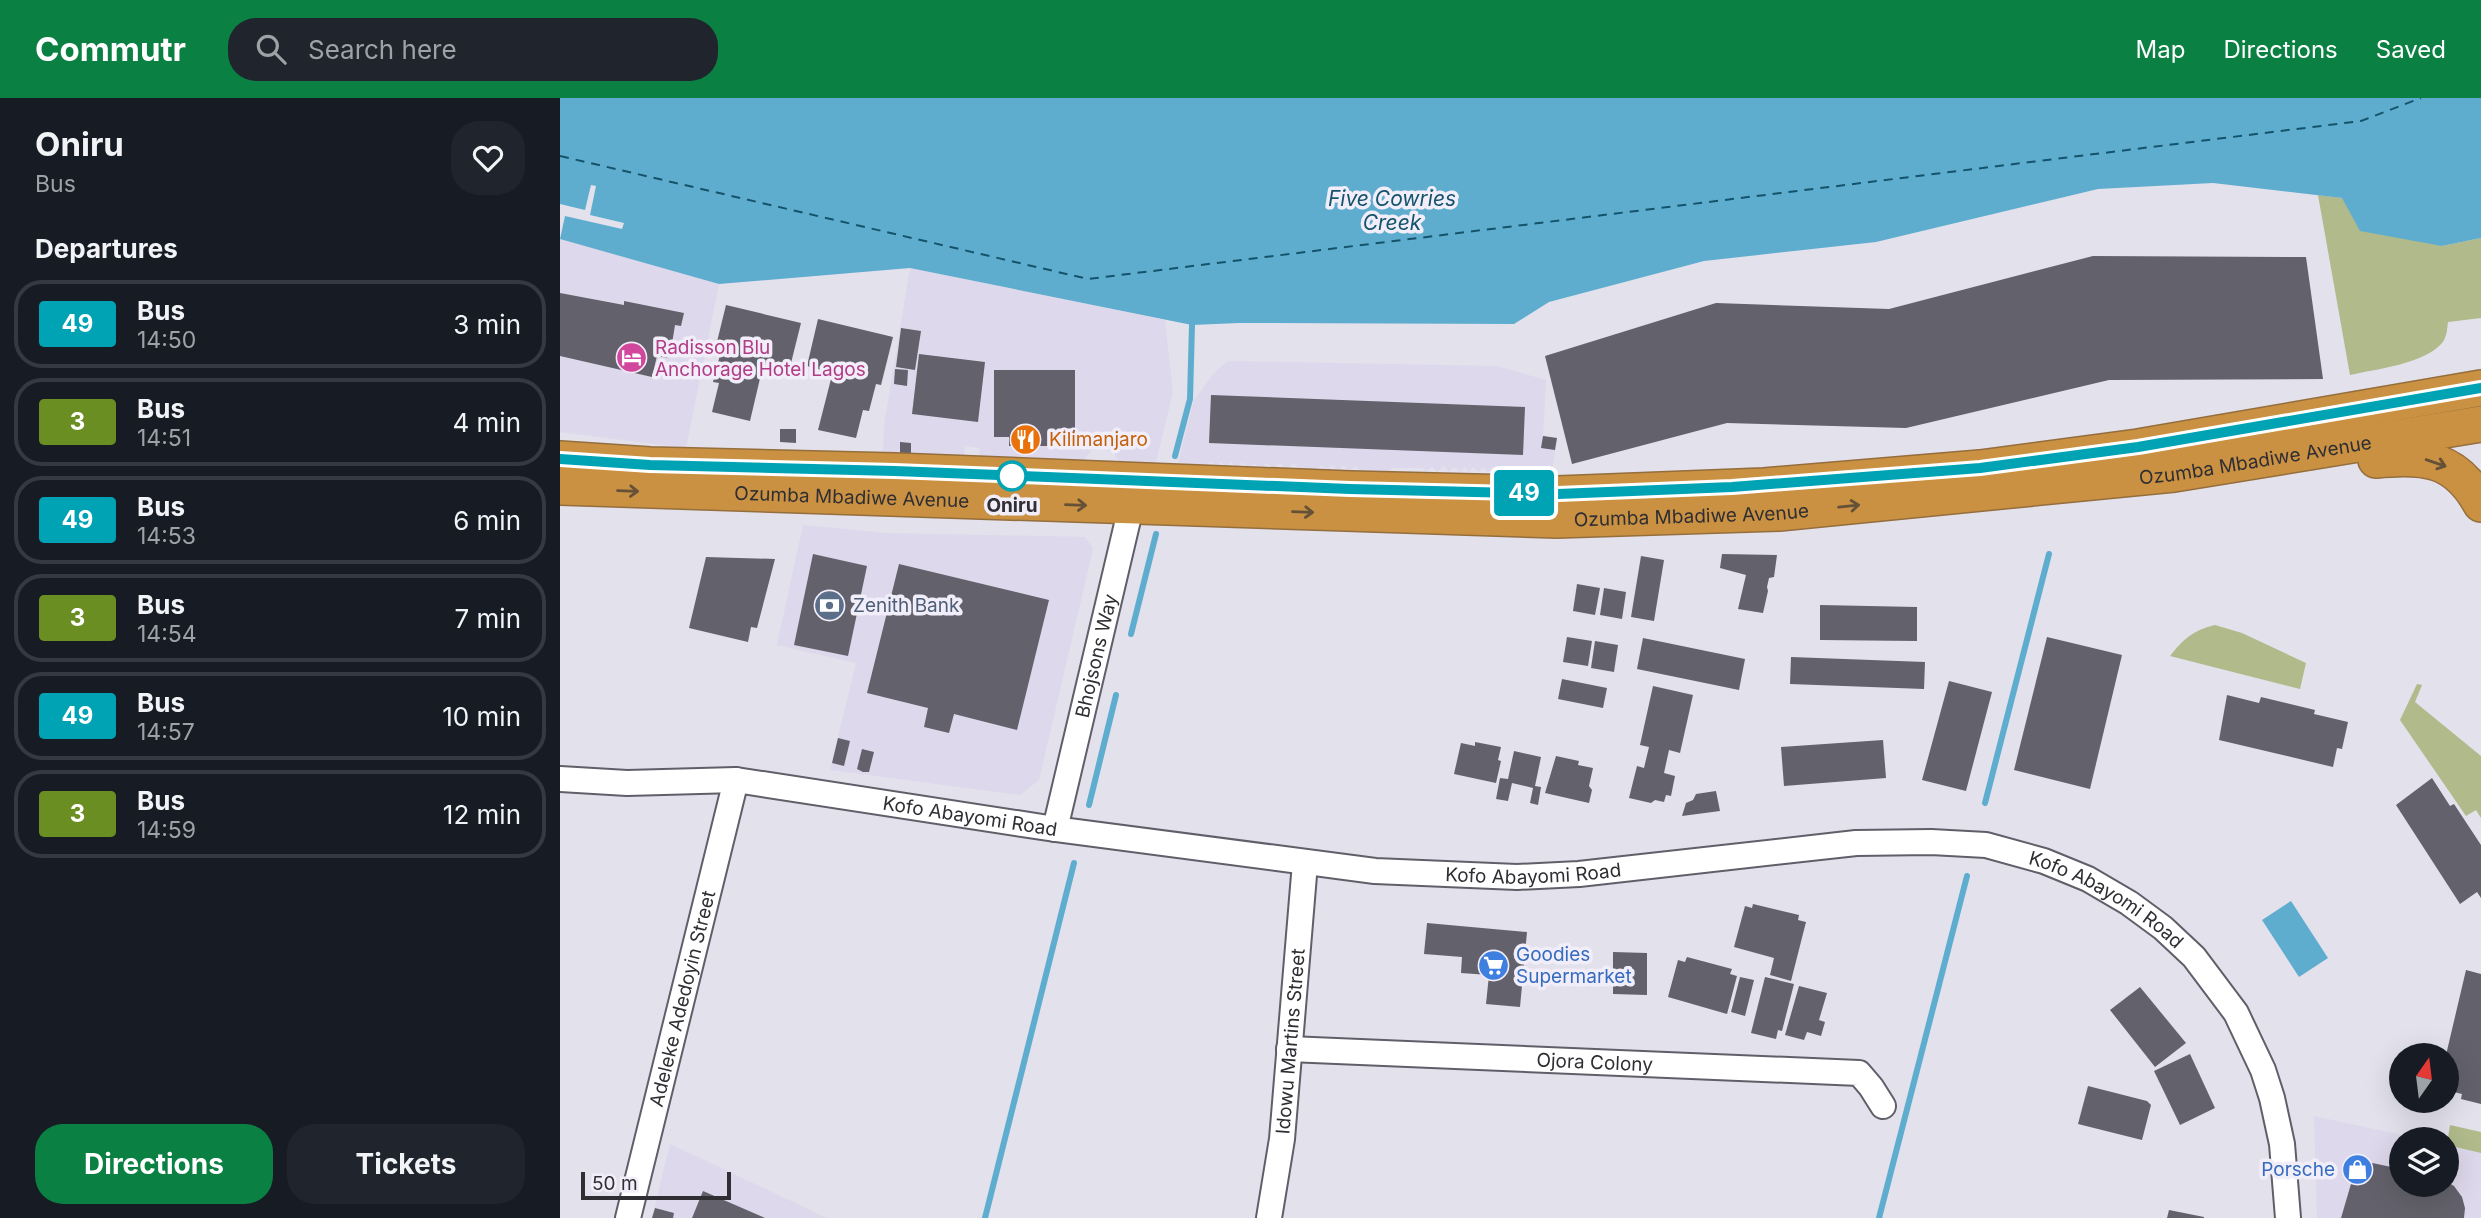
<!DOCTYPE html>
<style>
body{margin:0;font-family:Inter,sans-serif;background:#20242c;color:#f1f3f6;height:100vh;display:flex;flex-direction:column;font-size:26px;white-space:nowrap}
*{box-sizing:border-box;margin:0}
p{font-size:23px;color:#9ea1a6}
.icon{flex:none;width:38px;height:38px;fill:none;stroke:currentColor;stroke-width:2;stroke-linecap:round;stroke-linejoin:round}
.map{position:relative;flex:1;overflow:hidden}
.side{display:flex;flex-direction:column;background:#171b24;width:560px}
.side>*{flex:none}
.badge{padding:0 14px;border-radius:5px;font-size:24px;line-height:46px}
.needle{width:46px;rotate:14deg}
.controls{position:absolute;left:1829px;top:945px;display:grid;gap:14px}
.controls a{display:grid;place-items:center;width:70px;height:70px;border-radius:50%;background:#171b24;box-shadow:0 7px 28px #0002;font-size:35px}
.scale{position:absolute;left:21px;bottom:18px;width:150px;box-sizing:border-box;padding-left:7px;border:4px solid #2f2e33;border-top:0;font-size:19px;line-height:24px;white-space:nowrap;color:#2f2e33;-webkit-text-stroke:5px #f1eefa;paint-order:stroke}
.map>.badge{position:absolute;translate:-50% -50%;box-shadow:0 0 0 4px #fff}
h2{padding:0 35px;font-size:26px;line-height:63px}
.round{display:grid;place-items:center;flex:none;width:74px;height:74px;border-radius:28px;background:#20242c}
.summary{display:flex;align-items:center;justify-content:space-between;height:119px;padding:0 35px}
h1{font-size:33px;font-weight:700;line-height:52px}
.cta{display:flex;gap:14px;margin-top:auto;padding:14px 35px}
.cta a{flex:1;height:80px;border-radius:28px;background:#0b8043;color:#fff;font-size:28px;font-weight:700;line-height:80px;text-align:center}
.cta a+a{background:#20242c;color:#f1f3f6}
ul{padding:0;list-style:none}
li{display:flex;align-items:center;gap:21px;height:88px;margin:0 14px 10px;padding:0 21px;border:4px solid #363941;border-radius:28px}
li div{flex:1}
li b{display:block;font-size:26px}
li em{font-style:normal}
li .badge{min-width:77px;font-weight:700;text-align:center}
header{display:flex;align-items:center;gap:42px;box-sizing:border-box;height:98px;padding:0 35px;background:#0b8043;color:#fff}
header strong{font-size:33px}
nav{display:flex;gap:38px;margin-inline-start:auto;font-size:24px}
.search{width:490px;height:63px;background:#20242c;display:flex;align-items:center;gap:18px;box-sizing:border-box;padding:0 24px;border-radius:28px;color:#9ea1a6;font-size:26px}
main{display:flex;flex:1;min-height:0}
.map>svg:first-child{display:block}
.built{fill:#ddd8eb}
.green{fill:#b0ba8b}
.water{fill:#5fadce}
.pier{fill:#e3e1ec}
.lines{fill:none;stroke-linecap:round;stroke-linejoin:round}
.stream{stroke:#5fadce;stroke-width:6}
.ferry{stroke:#14536b;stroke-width:2;stroke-dasharray:9 7;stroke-linecap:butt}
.building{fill:#63616b}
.minor-casing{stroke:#605e68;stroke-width:28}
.highway-casing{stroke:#946e3d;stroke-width:38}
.minor{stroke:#fff;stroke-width:24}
.highway{stroke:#ca9142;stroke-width:35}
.oneway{stroke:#655138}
.line-casing{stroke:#fff;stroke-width:16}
.line{stroke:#00a3b4;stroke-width:10}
.stop-dot{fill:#fff;stroke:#00a3b4;stroke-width:3.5}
.labels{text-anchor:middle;stroke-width:7;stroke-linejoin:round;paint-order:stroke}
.hotel-label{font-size:19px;fill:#b23c85;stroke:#f1eefa;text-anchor:start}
.food-label{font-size:19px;fill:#c56008;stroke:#f1eefa;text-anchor:start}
.street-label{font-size:19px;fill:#2f2e33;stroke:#f1eefa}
.stop-label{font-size:19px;font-weight:bold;fill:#2f2e33;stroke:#f1eefa}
.service-label{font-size:19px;fill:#4e5e75;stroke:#f1eefa;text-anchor:start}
.shop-label{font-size:19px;fill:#366cbe;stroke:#f1eefa;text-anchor:start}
.water-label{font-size:21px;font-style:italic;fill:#14536b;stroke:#f1eefa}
</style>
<header>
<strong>Commutr</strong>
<div class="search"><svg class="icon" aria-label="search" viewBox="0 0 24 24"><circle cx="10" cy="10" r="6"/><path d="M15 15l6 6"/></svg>Search here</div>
<nav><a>Map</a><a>Directions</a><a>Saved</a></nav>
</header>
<main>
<section class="side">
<div class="summary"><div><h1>Oniru</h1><p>Bus</p></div><a class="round"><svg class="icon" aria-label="heart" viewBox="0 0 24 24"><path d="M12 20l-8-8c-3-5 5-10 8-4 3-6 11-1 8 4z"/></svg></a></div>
<h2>Departures</h2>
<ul>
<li><span class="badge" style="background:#00a3b4;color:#fff">49</span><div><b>Bus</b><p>14:50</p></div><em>3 min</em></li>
<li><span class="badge" style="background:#6b8e23;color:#fff">3</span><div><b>Bus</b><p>14:51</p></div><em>4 min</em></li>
<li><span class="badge" style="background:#00a3b4;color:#fff">49</span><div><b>Bus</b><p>14:53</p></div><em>6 min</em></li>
<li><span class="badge" style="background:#6b8e23;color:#fff">3</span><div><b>Bus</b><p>14:54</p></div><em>7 min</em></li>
<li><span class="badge" style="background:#00a3b4;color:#fff">49</span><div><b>Bus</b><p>14:57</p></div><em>10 min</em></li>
<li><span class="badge" style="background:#6b8e23;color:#fff">3</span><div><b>Bus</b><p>14:59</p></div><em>12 min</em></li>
</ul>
<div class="cta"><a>Directions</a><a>Tickets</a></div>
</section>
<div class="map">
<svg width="1921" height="1120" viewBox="0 0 1921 1120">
<rect width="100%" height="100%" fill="#e3e1ec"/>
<!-- built -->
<g class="built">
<path d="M 0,141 L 159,186 L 126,350 L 0,334 Z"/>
<path d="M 350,170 L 605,222 L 613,294 L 596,364 L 558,363 L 551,349 L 537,346 L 519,367 L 418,364 L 420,350 L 405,348 L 403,361 L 323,358 L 324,328 Z"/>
<path d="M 668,263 L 937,268 L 986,282 L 983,337 L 997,340 L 992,374 L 947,372 L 943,369 L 938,374 L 933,368 L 928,374 L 923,369 L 919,374 L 913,369 L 909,374 L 905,369 L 900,374 L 894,369 L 889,374 L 884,368 L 877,374 L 872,368 L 866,374 L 861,368 L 861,370 L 832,370 L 829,375 L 800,373 L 795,368 L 789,374 L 784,367 L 778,373 L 773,367 L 768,372 L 761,367 L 756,372 L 740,372 L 734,365 L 727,371 L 720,365 L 714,371 L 707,365 L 700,371 L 694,365 L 688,371 L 683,364 L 677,369 L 671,364 L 666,370 L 661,363 L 656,369 L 651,363 L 645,368 L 618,365 L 634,302 L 654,275 Z"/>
<path d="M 243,427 L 327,435 L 525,439 L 533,451 L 479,682 L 460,697 L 270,672 L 296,565 L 217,547 Z"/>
<path d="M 1754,1018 L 1860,1041 L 1841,1041 L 1841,1087 L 1886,1087 L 1887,1047 L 1921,1055 L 1921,1120 L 1757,1120 Z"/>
<path d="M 110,1046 L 267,1120 L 92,1120 Z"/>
</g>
<!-- green -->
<g class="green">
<path d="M 1758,97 L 1782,100 L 1882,148 L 1921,140 L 1921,220 L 1888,224 C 1887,231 1887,239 1882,245 C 1864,266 1816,271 1790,277 Z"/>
<path d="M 1655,527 L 1682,535 L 1746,565 L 1740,591 L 1610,558 C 1623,541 1634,532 1655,527 Z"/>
<path d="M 1857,586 L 1862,587 L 1855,604 L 1921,658 L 1921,720 L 1916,712 L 1906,718 L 1840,622 Z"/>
<path d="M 1890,1027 L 1921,1034 L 1921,1055 L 1887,1047 Z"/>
</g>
<!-- water -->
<g class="water">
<path d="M 0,0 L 1921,0 L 1921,140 L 1882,148 L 1800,133 L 1782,100 L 1653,85 L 1538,91 L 1316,144 L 1144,163 L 989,204 L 954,226 L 679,225 L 632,227 L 350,170 L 159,186 L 0,141 Z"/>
<path d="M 1731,803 L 1768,860 L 1739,879 L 1702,822 Z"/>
</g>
<!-- pier -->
<path class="pier" d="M 31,87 L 36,88 L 30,117 L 64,125 L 62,131 L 5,118 L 0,141 L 0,106 L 25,112 Z"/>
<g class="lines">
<!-- stream -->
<g class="stream">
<path d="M 615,358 L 630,301 L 632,227"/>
<path d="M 571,536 L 596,436"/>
<path d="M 1425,705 L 1489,456"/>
<path d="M 529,707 L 556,597"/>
<path d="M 425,1120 L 514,765"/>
<path d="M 1319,1120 L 1407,778"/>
</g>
<!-- ferry -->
<path class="ferry" d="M 0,58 L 528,181 L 1801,23 L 1861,0"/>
</g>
<!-- building -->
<g class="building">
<path d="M 1533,158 L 1746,159 L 1763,281 L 1549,282 L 1346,330 L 1167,325 L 1012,366 L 985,258 L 1156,205 L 1329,211 Z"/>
<path d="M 0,195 L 64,207 L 64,203 L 124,215 L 121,228 L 115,227 L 111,252 L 107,260 L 97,258 L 92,279 L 0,258 Z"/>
<path d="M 166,207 L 241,225 L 229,273 L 214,269 L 212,275 L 202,272 L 190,323 L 152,314 L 159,285 L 153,284 L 160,257 L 154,256 Z"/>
<path d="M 258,221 L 333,239 L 321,287 L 316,286 L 309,313 L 303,312 L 296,340 L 258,332 L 271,281 L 261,278 L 262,272 L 247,268 Z"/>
<path d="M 341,230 L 361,233 L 355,272 L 336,269 Z"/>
<path d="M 359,256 L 425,264 L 418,324 L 352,316 Z"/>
<path d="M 335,271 L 348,272 L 347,288 L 334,286 Z"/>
<path d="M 434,272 L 515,272 L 515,348 L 449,348 L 449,339 L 434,339 Z"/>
<path d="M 651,297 L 965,309 L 963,357 L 649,345 Z"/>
<path d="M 220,331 L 236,331 L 236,345 L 220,344 Z"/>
<path d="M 983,338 L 997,340 L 995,352 L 981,350 Z"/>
<path d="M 340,344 L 351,345 L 351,357 L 340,357 Z"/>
<path d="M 253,456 L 307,468 L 288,558 L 234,547 Z"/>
<path d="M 1162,456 L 1217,457 L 1214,479 L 1209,480 L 1207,489 L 1208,493 L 1203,515 L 1178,511 L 1186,477 L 1160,470 Z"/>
<path d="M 1081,458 L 1104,462 L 1094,523 L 1071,519 Z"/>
<path d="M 146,459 L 215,461 L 197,530 L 191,529 L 188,544 L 129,530 Z"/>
<path d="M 339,466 L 489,502 L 457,632 L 394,616 L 389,635 L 364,629 L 368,610 L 307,595 Z"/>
<path d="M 1017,486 L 1040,490 L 1035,517 L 1013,513 Z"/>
<path d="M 1044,490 L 1066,494 L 1062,521 L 1040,517 Z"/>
<path d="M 1260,507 L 1357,509 L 1357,543 L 1260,542 Z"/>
<path d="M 1007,539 L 1032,543 L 1028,568 L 1003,564 Z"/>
<path d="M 1487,539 L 1562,557 L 1530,691 L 1454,672 Z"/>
<path d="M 1083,540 L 1185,561 L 1179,592 L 1077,571 Z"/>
<path d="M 1035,543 L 1058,547 L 1054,574 L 1031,570 Z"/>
<path d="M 1231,559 L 1365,564 L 1364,591 L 1230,586 Z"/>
<path d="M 1002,581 L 1047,590 L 1043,610 L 998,601 Z"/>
<path d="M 1389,583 L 1432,594 L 1406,693 L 1362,682 Z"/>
<path d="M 1093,588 L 1133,597 L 1120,655 L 1109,652 L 1104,675 L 1115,678 L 1111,698 L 1106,697 L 1104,704 L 1095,702 L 1091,705 L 1069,700 L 1077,668 L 1084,670 L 1089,649 L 1080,647 Z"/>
<path d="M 1667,597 L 1699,605 L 1701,599 L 1755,612 L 1754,616 L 1788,624 L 1782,651 L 1777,650 L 1773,669 L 1659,642 Z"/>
<path d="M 278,640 L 290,643 L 284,668 L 272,665 Z"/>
<path d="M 1323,642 L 1326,680 L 1224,688 L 1221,649 Z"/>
<path d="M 915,644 L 941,649 L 938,662 L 941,663 L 936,685 L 894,676 L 901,645 L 915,648 Z"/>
<path d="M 302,651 L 314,654 L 309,674 L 303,674 L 297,671 Z"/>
<path d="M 954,653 L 981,659 L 975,688 L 981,689 L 978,707 L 970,705 L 973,690 L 952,685 L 948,703 L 936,701 L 940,680 L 948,681 Z"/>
<path d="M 996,658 L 1019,663 L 1018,667 L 1033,670 L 1029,688 L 1032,692 L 1029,705 L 985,695 Z"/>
<path d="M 1872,680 L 1890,708 L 1894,706 L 1921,747 L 1921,800 L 1917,794 L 1900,806 L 1836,707 Z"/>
<path d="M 1156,693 L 1160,713 L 1122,718 L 1126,705 L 1133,702 L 1136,696 Z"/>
<path d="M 1193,806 L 1239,817 L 1238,822 L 1246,824 L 1231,883 L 1210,877 L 1214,860 L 1174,849 L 1185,808 L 1192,810 Z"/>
<path d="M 867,825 L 967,834 L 960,909 L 926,906 L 929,877 L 901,875 L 902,859 L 864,856 Z"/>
<path d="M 1053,854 L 1087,855 L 1087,897 L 1053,896 Z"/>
<path d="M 1127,859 L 1172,871 L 1170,876 L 1177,878 L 1167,916 L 1108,899 L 1118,862 L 1125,864 Z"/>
<path d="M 1906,872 L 1921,876 L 1921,1006 L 1901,1001 L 1902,996 L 1886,992 L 1886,957 Z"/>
<path d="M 1180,879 L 1194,882 L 1185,918 L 1171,914 Z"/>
<path d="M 1205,879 L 1234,886 L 1222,933 L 1218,932 L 1216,941 L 1191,935 Z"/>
<path d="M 1239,888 L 1267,895 L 1259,922 L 1265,924 L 1261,938 L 1247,934 L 1244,942 L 1225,937 Z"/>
<path d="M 1580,889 L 1626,945 L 1595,969 L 1550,912 Z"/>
<path d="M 1630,956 L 1655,1010 L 1620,1027 L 1594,973 Z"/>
<path d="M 1528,988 L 1587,1003 L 1591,1007 L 1582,1042 L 1518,1026 Z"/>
<path d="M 1798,1062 L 1841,1071 L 1841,1087 L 1886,1087 L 1886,1083 L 1894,1088 L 1902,1099 L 1905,1110 L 1904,1120 L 1781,1120 Z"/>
<path d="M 143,1093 L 205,1120 L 132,1120 Z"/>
<path d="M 95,1110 L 114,1115 L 113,1120 L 92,1120 Z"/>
<path d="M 1609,1112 L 1644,1119 L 1644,1120 L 1607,1120 Z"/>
</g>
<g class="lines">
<defs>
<g id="minor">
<path id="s1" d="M 0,681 L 67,685 L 176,682 L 495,731 L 815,773 L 957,779 L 1019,776 L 1296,745 L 1371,744 L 1426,747 L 1484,763 L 1528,781 L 1569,805 L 1603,830 L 1634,859 L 1676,915 L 1703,972 L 1712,1000 L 1722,1046 L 1728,1120"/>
<path id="s2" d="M 495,731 L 571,409 L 571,394"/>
<path id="s3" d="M 729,951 L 1299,975 L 1311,989 L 1323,1008"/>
<path id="s4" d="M 68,1120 L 176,682"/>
<path id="s5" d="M 709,1120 L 722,1041 L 745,765"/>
</g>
<g id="highway">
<path d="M 0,361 L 90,367 L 335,373 L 790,391 L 998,396 L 1204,388 L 1420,370 L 1578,349 L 1921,290"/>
<path d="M 1816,362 C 1864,357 1896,360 1921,406"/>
<path id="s6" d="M 0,389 L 997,422 L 1219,415 L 1614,376 L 1921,326"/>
</g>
</defs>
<!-- minor casing -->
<use href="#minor" class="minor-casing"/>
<!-- highway casing -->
<use href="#highway" class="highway-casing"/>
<!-- minor -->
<use href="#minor" class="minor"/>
<!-- highway -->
<use href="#highway" class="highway"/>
</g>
<!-- one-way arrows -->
<defs><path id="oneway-shaft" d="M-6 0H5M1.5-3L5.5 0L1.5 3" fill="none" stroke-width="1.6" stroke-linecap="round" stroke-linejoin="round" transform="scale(1.75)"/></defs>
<g class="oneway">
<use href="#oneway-shaft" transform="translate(1876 365) rotate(19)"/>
<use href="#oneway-shaft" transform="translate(68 393) rotate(2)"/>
<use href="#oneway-shaft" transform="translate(516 407) rotate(2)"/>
<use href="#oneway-shaft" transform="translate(1289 408) rotate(-6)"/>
<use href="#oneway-shaft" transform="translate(743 414) rotate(2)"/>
</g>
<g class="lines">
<defs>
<path id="line" d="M 0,361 L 90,367 L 335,373 L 790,391 L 998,396 L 1172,389 L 1420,370 L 1578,349 L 1921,290"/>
</defs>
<!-- line casing -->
<use href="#line" class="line-casing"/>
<!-- line -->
<use href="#line" class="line"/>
</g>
<!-- icons -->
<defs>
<symbol id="hotel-disc" viewBox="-11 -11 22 22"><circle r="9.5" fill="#d1479c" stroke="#f1eefa"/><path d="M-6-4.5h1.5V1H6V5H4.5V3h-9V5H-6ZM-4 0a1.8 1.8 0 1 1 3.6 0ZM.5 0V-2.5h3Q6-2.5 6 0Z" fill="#fff"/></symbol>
<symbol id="restaurant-disc" viewBox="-11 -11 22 22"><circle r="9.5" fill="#e8710a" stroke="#f1eefa"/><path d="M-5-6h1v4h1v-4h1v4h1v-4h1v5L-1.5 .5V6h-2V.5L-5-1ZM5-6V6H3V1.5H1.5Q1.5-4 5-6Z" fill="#fff"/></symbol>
<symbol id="bank-disc" viewBox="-11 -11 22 22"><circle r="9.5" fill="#5c6f8a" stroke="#f1eefa"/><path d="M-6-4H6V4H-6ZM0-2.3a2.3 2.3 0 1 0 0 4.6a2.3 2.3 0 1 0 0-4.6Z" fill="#fff"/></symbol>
<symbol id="supermarket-disc" viewBox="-11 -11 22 22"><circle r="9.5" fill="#3f7fe0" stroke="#f1eefa"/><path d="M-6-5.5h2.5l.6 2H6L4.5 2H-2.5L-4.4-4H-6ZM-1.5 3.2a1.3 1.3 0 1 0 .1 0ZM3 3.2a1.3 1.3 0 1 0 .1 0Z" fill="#fff"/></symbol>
<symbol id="shop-disc" viewBox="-11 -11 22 22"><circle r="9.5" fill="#3f7fe0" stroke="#f1eefa"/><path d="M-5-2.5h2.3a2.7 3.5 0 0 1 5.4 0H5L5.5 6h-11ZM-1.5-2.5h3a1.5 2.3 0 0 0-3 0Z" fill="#fff"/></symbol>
</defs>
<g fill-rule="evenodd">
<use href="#hotel-disc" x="54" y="242" width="35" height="35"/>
<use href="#restaurant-disc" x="448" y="324" width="35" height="35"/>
<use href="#bank-disc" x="252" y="490" width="35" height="35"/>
<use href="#supermarket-disc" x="916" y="850" width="35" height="35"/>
<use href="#shop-disc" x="1780" y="1054" width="35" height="35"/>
</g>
<!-- markers -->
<circle class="stop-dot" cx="452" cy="378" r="14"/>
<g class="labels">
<!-- hotel labels -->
<g class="hotel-label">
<text x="95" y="256">Radisson Blu<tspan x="95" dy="22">Anchorage Hotel Lagos</tspan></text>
</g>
<!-- food labels -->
<g class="food-label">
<text x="489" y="348">Kilimanjaro</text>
</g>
<!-- street labels -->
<g class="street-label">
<text dy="7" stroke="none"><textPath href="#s6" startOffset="1699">Ozumba Mbadiwe Avenue</textPath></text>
<text dy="7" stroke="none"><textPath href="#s6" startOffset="292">Ozumba Mbadiwe Avenue</textPath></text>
<text dy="7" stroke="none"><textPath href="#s6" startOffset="1132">Ozumba Mbadiwe Avenue</textPath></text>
<text dy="7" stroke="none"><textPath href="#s2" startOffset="178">Bhojsons Way</textPath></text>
<text dy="7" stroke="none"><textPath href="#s1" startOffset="413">Kofo Abayomi Road</textPath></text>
<text dy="7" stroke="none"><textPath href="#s1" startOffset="980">Kofo Abayomi Road</textPath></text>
<text dy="7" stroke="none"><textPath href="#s1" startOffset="1568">Kofo Abayomi Road</textPath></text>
<text dy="7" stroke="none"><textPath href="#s4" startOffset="226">Adeleke Adedoyin Street</textPath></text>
<text dy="7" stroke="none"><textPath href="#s5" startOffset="178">Idowu Martins Street</textPath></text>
<text dy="7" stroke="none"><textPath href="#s3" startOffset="306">Ojora Colony</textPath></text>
</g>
<!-- stop labels -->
<g class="stop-label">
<text x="452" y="414">Oniru</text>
</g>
<!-- service labels -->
<g class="service-label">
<text x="293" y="514">Zenith Bank</text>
</g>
<!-- shop labels -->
<g class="shop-label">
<text x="956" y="863">Goodies<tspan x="956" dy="22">Supermarket</tspan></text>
<text x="1775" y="1078" text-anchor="end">Porsche</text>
</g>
<!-- water labels -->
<g class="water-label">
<text x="832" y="108">Five Cowries<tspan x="832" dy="24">Creek</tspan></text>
</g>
</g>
</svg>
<div class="controls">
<a><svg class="needle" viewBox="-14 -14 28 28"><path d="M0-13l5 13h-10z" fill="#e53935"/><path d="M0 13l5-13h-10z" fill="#9ea1a6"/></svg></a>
<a><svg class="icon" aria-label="layers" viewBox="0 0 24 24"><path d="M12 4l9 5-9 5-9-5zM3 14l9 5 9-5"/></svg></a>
</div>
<div class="scale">50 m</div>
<b class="badge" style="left:964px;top:395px;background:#00a3b4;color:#fff">49</b>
</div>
</main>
